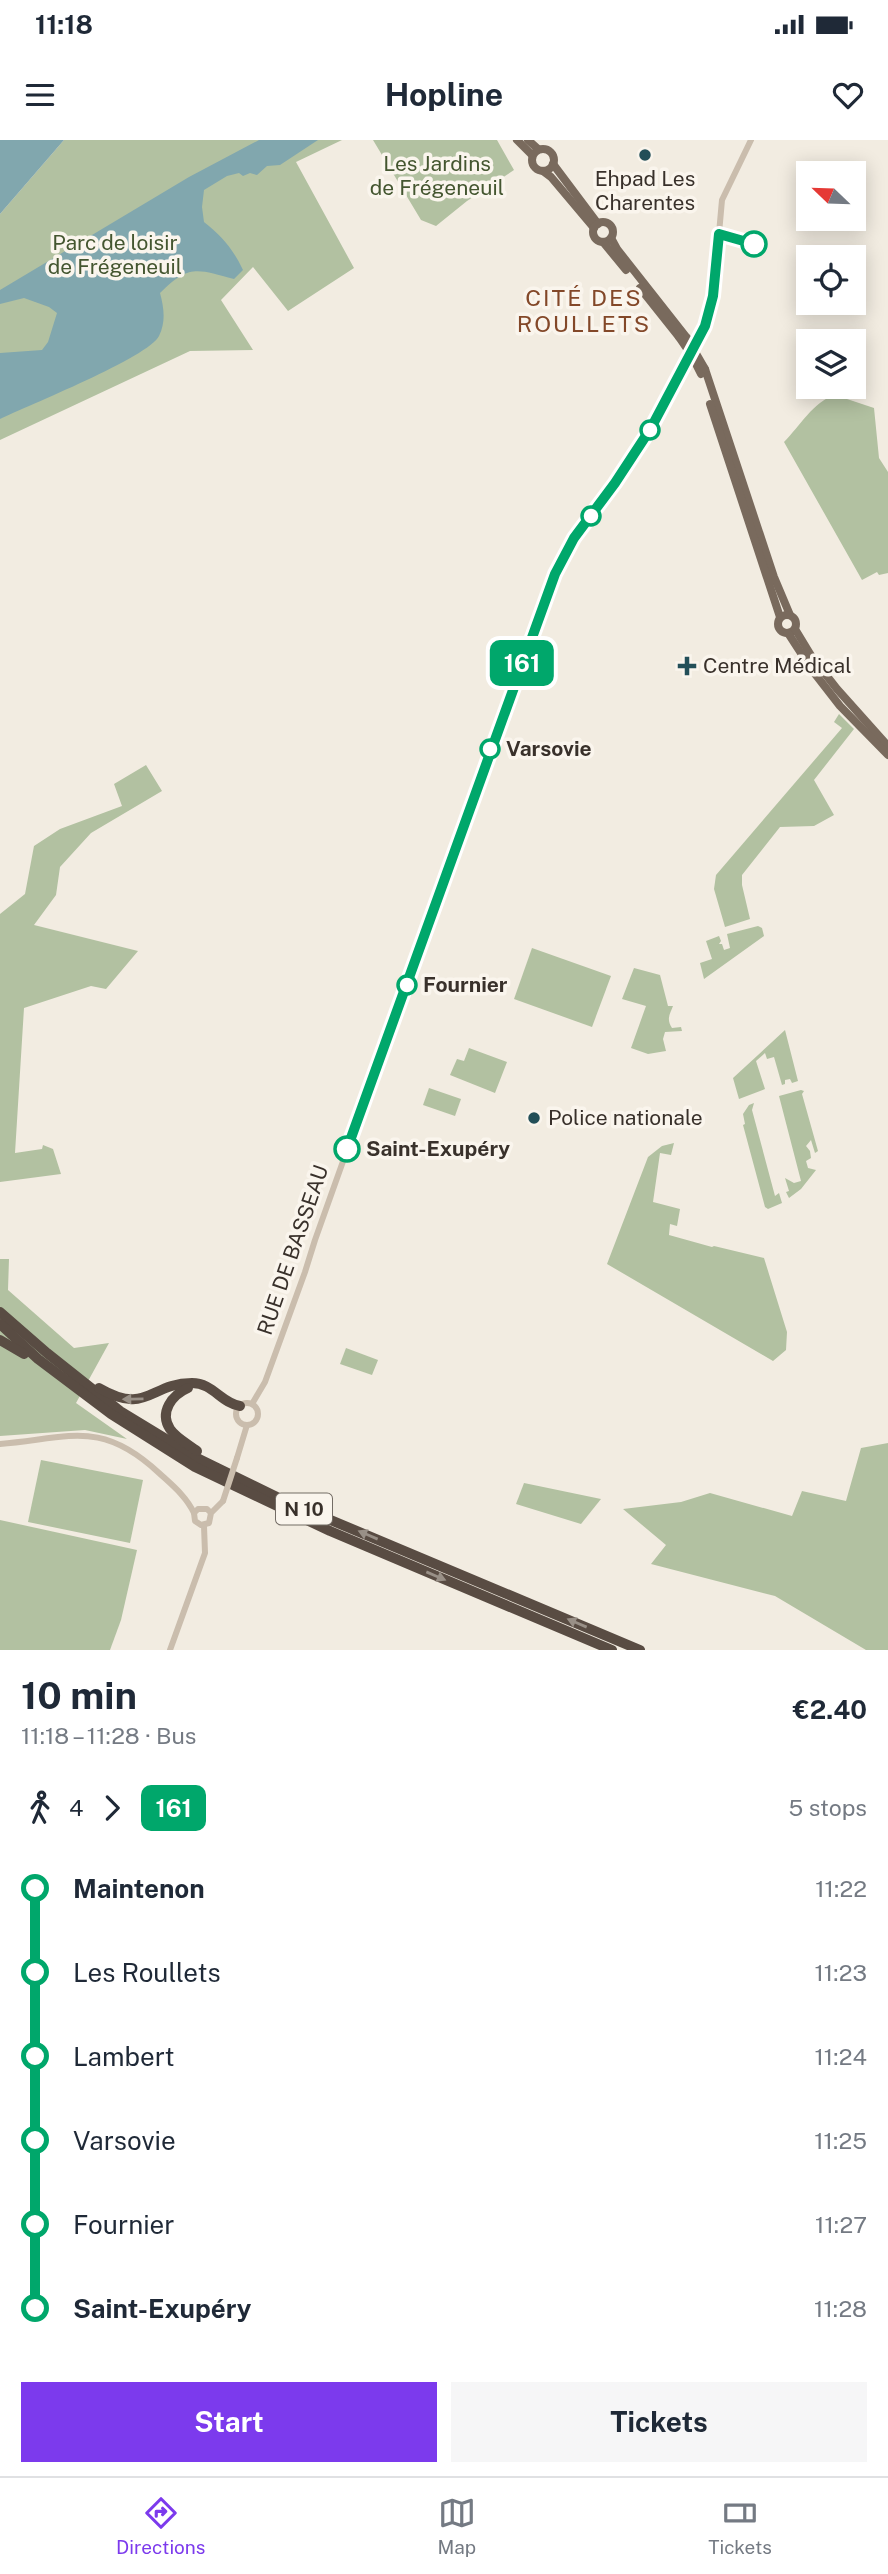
<!DOCTYPE html>
<meta charset="utf-8">
<style>
body{margin:0;font-family:"Public Sans",sans-serif;background:#f6f6f7;color:#1f2937;height:100vh;display:flex;flex-direction:column;font-size:26px;white-space:nowrap}
*{box-sizing:border-box;margin:0}
p{font-size:23px;color:#747a83}
.icon{flex:none;width:38px;height:38px;fill:none;stroke:currentColor;stroke-width:2;stroke-linecap:round;stroke-linejoin:round}
.map{position:relative;height:1510px;overflow:hidden}
.side{display:flex;flex-direction:column;background:#fff;flex:1}
.side>*{flex:none}
.badge{padding:0 14px;border-radius:10px;font-size:24px;line-height:46px}
.needle{width:46px;rotate:293deg}
.buttons{position:absolute;left:796px;top:21px;display:grid;gap:14px}
.buttons a{display:grid;place-items:center;width:70px;height:70px;border-radius:0px;background:#fff;box-shadow:0 4px 18px #0003;font-size:35px}
.map>.badge{position:absolute;translate:-50% -50%;box-shadow:0 0 0 4px #fff}
.legs{display:flex;align-items:center;gap:10px;height:77px;padding:0 21px;font-size:23px}
.legs p{margin-inline-start:auto}
.headline{display:flex;align-items:center;justify-content:space-between;height:119px;padding:0 21px}
h1{font-size:38px;font-weight:700;line-height:52px}
.cta{display:flex;gap:14px;margin-top:auto;padding:14px 21px}
.cta a{flex:1;height:80px;border-radius:0px;background:#7c3aed;color:#fff;font-size:28px;font-weight:700;line-height:80px;text-align:center}
.cta a+a{background:#f6f6f7;color:#1f2937}
ul{padding:0 21px;list-style:none}
li{display:flex;align-items:center;gap:24px;height:84px;font-size:26px}
li i{display:grid;place-items:center;width:10px;height:100%;margin:0 9px;background:currentColor}
li i::after{content:'';width:18px;height:18px;margin:-9px;border:5px solid;border-radius:50%;background:#fff}
li p{margin-inline-start:auto}
li:first-child i{background:linear-gradient(#0000 50%,currentColor 0)}
li:last-child i{background:linear-gradient(currentColor 50%,#0000 0)}
.status{display:flex;justify-content:space-between;align-items:center;height:49px;padding:0 35px;background:#fff;direction:ltr}
.status svg{height:19px;fill:currentColor}
header{display:flex;justify-content:space-between;align-items:center;height:91px;padding:0 21px;background:#fff;font-size:32px;font-weight:700}
.tabs{display:flex;justify-content:space-around;align-items:center;height:98px;border-top:2px solid #e0e1e3;background:#fff;font-size:19px;color:#747a83}
.tabs a{display:grid;justify-items:center;gap:4px}
.tabs .on{color:#7c3aed}
.map>svg:first-child{display:block}
.green{fill:#b2c1a1}
.water{fill:#81a7ae}
.lines{fill:none;stroke-linecap:round;stroke-linejoin:round}
.minor{stroke:#cabdad;stroke-width:6}
.major{stroke:#796a5d;stroke-width:8}
.highway{stroke:#594c43;stroke-width:10}
.minor-bridge{stroke:#cabdad;stroke-width:6}
.major-bridge{stroke:#796a5d;stroke-width:8}
.oneway{fill:#999087}
.line-1-casing{stroke:#fff;stroke-width:16}
.line-1{stroke:#00a76b;stroke-width:10}
.poi-dot{fill:#234f58;stroke:#faf5ed;stroke-width:2.5}
.stop-1-dot{fill:#fff;stroke:#00a76b;stroke-width:3.5}
.labels{text-anchor:middle;stroke-width:7;stroke-linejoin:round;paint-order:stroke}
.shield{fill:#faf5ed;stroke:#736c65;stroke-width:2}
.shield-label{font-size:19px;font-weight:bold;fill:#39312b}
.park-label{font-size:21px;fill:#445630;stroke:#faf5ed}
.poi-label{font-size:21px;fill:#39312b;stroke:#faf5ed;text-anchor:start}
.stop-label{font-size:21px;font-weight:bold;fill:#39312b;stroke:#faf5ed;text-anchor:start}
.street-label{font-size:21px;fill:#39312b;stroke:#faf5ed}
.neighbourhood-label{font-size:23px;letter-spacing:2px;fill:#834829;stroke:#faf5ed}
</style>
<div class="status"><b>11:18</b><svg viewBox="0 0 49 12"><path d="M0 12V9h3v3zM5 12V6h3v6zM10 12V3h3v9zM15 12V0h3v12zM26 1h20v11H26zM47 4h2v5h-2z"/></svg></div>
<header><svg class="icon" aria-label="menu" viewBox="0 0 24 24"><path d="M4 6h16M4 12h16M4 18h16"/></svg>Hopline<svg class="icon" aria-label="heart" viewBox="0 0 24 24"><path d="M12 20l-8-8c-3-5 5-10 8-4 3-6 11-1 8 4z"/></svg></header>
<div class="map">
<svg width="888" height="1510" viewBox="0 0 888 1510">
<rect width="100%" height="100%" fill="#f2ece1"/>
<!-- green -->
<g class="green">
<path d="M 64,0 L 342,0 L 296,22 L 354,128 L 288,171 L 253,127 L 221,160 L 253,210 L 190,211 L 0,300 L 0,74 Z"/>
<path d="M 373,0 L 497,0 L 514,30 L 467,61 L 436,86 L 421,80 Z"/>
<path d="M 835,255 L 874,268 L 879,318 L 888,332 L 888,433 L 879,435 L 877,432 L 862,440 L 784,302 C 800,286 813,262 835,255 Z"/>
<path d="M 839,574 L 854,589 L 814,640 L 834,675 L 814,686 L 780,687 L 742,735 L 742,745 L 750,779 L 725,787 L 714,749 L 716,735 L 842,588 L 834,582 Z"/>
<path d="M 146,625 L 162,651 L 91,693 L 60,727 L 56,755 L 34,785 L 138,811 L 106,849 L 91,846 L 24,868 L 15,1013 L 42,1009 L 43,1005 L 53,1009 L 61,1034 L 0,1042 L 0,774 L 25,754 L 34,706 L 60,689 L 122,666 L 114,644 Z"/>
<path d="M 758,786 L 762,788 L 764,796 L 704,839 L 700,823 L 712,819 L 706,801 L 719,796 L 721,801 L 719,804 L 722,804 L 724,810 L 730,808 L 727,794 Z"/>
<path d="M 532,808 L 611,836 L 592,887 L 514,859 Z"/>
<path d="M 634,828 L 660,835 L 668,866 L 673,866 C 670,874 666,879 672,888 L 681,887 L 682,891 L 665,892 L 663,899 L 666,911 L 648,914 L 631,908 L 646,866 L 622,859 Z"/>
<path d="M 785,890 L 798,941 L 792,943 L 790,939 L 785,940 L 785,944 L 782,945 L 774,917 L 767,919 L 765,913 L 756,921 L 765,949 L 739,959 L 733,938 Z"/>
<path d="M 469,908 L 507,922 L 495,953 L 450,935 L 457,919 L 464,921 Z"/>
<path d="M 429,948 L 461,959 L 455,976 L 423,965 Z"/>
<path d="M 801,950 L 804,951 L 802,954 L 818,1011 L 815,1013 L 811,1000 L 806,1006 L 810,1011 L 811,1018 L 806,1021 L 808,1028 L 816,1030 L 801,1049 L 789,1058 L 786,1052 L 789,1051 L 785,1038 L 794,1043 L 801,1041 L 779,956 Z"/>
<path d="M 754,963 L 752,970 L 775,1056 L 779,1053 L 782,1063 L 768,1069 L 765,1067 L 743,985 L 745,984 L 743,974 L 749,965 Z"/>
<path d="M 674,1003 L 671,1015 L 660,1013 L 653,1062 L 680,1069 L 677,1086 L 670,1084 L 669,1095 L 712,1107 L 714,1106 L 764,1118 L 787,1192 L 786,1210 L 773,1221 L 607,1124 L 648,1017 L 662,1006 Z"/>
<path d="M 0,1119 L 9,1119 L 8,1150 L 74,1208 L 109,1203 L 76,1263 L 127,1299 L 85,1290 L 0,1296 Z"/>
<path d="M 346,1208 L 378,1220 L 372,1235 L 340,1224 Z"/>
<path d="M 888,1303 L 888,1510 L 866,1510 L 775,1456 L 651,1424 L 666,1405 L 623,1369 L 681,1362 L 710,1353 L 792,1376 L 802,1351 L 846,1361 L 861,1308 Z"/>
<path d="M 41,1320 L 143,1340 L 130,1403 L 28,1382 Z"/>
<path d="M 524,1343 L 601,1359 L 581,1384 L 516,1364 Z"/>
<path d="M 0,1380 L 137,1410 L 121,1480 L 110,1510 L 0,1510 Z"/>
</g>
<!-- water -->
<g class="water">
<path d="M 0,0 L 64,0 L 0,74 Z"/>
<path d="M 259,0 L 318,0 L 280,25 L 267,26 L 257,35 L 250,33 L 243,36 L 239,33 L 227,36 L 204,50 L 202,67 L 204,82 C 222,96 233,109 243,130 L 234,139 C 197,129 189,124 160,153 C 164,168 166,182 159,196 C 149,217 27,266 0,279 L 0,213 L 42,210 L 48,202 L 57,173 L 49,167 L 24,158 L 0,164 L 0,150 L 189,37 Z"/>
</g>
<g class="lines">
<!-- minor -->
<g class="minor">
<circle cx="247" cy="1274" r="11"/>
<path d="M 252,1264 L 265,1242 L 305,1132 L 315,1100 L 543,460 L 562,418 L 574,399 L 628,325 L 664,266 L 705,186 L 714,149 L 722,60 L 751,0"/>
<path d="M 0,1304 C 70,1298 101,1279 159,1333 C 172,1345 186,1356 194,1373"/>
<path d="M 237,1318 L 247,1285"/>
<path d="M 211,1373 L 207,1369 L 198,1369 L 194,1373 L 195,1381 L 201,1385 L 209,1383 L 211,1373 L 223,1361"/>
<path d="M 170,1510 L 205,1413 L 204,1386"/>
</g>
<!-- major -->
<g class="major">
<path d="M 517,0 L 532,15"/>
<path d="M 528,0 L 538,9"/>
<circle cx="543" cy="20" r="11"/>
<path d="M 553,24 L 598,84"/>
<path d="M 543,31 L 551,37 L 594,88"/>
<circle cx="603" cy="92" r="10"/>
<path d="M 611,98 L 617,109 L 687,198"/>
<path d="M 603,102 L 626,130"/>
<path d="M 640,148 L 679,197"/>
<path d="M 705,229 L 774,437 L 790,475"/>
<path d="M 710,264 L 780,477"/>
<circle cx="787" cy="484" r="9"/>
<path d="M 795,489 L 812,517 L 837,549 L 888,606"/>
<path d="M 788,493 L 812,530 L 840,566 L 888,615"/>
</g>
<!-- highway -->
<g class="highway">
<path d="M 0,1172 L 47,1213 L 120,1271 L 199,1319 L 283,1360 L 640,1510"/>
<path d="M 0,1184 L 38,1219 L 111,1274 L 195,1327 L 330,1391 L 612,1510"/>
<path d="M 0,1200 L 24,1214"/>
<path d="M 99,1248 C 147,1276 150,1243 192,1243 C 213,1243 221,1263 240,1266"/>
<path d="M 188,1248 C 172,1255 159,1272 170,1289 C 176,1298 188,1304 197,1311"/>
</g>
<!-- minor-bridge -->
<path class="minor-bridge" d="M 223,1361 L 237,1318"/>
<!-- major-bridge -->
<g class="major-bridge">
<path d="M 679,197 L 692,216 L 701,234"/>
<path d="M 687,198 L 705,229"/>
</g>
</g>
<!-- one-way arrows -->
<defs><path id="oneway-solid" d="M-6-.8H1V-3.2L6.5 0L1 3.2V.8H-6Z" transform="scale(1.75)"/></defs>
<g class="oneway">
<use href="#oneway-solid" transform="translate(133 1259) rotate(179)"/>
<use href="#oneway-solid" transform="translate(368 1395) rotate(-157)"/>
<use href="#oneway-solid" transform="translate(436 1436) rotate(23)"/>
<use href="#oneway-solid" transform="translate(577 1483) rotate(-157)"/>
</g>
<g class="lines">
<defs>
<path id="line-1" d="M 347,1009 L 555,434 L 574,398 L 615,343 L 651,288 L 705,186 L 713,156 L 719,94 L 754,104"/>
</defs>
<!-- line-1 casing -->
<use href="#line-1" class="line-1-casing"/>
<!-- line-1 -->
<use href="#line-1" class="line-1"/>
</g>
<!-- markers -->
<g class="poi-dot">
<circle cx="645" cy="15" r="7"/>
<path d="M683.5 515.5h7v7h7v7h-7v7h-7v-7h-7v-7h7z"/>
<circle cx="534" cy="978" r="7"/>
</g>
<g class="stop-1-dot">
<circle cx="754" cy="104" r="12"/>
<circle cx="650" cy="290" r="9"/>
<circle cx="591" cy="376" r="9"/>
<circle cx="490" cy="609" r="9"/>
<circle cx="407" cy="845" r="9"/>
<circle cx="347" cy="1009" r="12"/>
</g>
<g class="labels">
<!-- shield labels -->
<rect class="shield" x="276" y="1353.5" width="56" height="31" rx="5"/>
<g class="shield-label">
<text x="304" y="1376">N 10</text>
</g>
<!-- park labels -->
<g class="park-label">
<text x="437" y="31">Les Jardins<tspan x="437" dy="24">de Frégeneuil</tspan></text>
<text x="115" y="110">Parc de loisir<tspan x="115" dy="24">de Frégeneuil</tspan></text>
</g>
<!-- poi labels -->
<g class="poi-label">
<text x="645" y="46" text-anchor="middle">Ehpad Les<tspan x="645" dy="24">Charentes</tspan></text>
<text x="703" y="533">Centre Médical</text>
<text x="548" y="985">Police nationale</text>
</g>
<!-- stop labels -->
<g class="stop-label">
<text x="506" y="616">Varsovie</text>
<text x="423" y="852">Fournier</text>
<text x="366" y="1016">Saint-Exupéry</text>
</g>
<!-- street labels -->
<g class="street-label">
<text transform="translate(293 1110) rotate(-71)" y="7">RUE DE BASSEAU</text>
</g>
<!-- neighbourhood labels -->
<g class="neighbourhood-label">
<text x="584" y="166">CITÉ DES<tspan x="584" dy="26">ROULLETS</tspan></text>
</g>
</g>
</svg>
<div class="buttons">
<a><svg class="needle" viewBox="-14 -14 28 28"><path d="M0-13l5 13h-10z" fill="#e53935"/><path d="M0 13l5-13h-10z" fill="#747a83"/></svg></a>
<a><svg class="icon" aria-label="locate" viewBox="0 0 24 24"><circle cx="12" cy="12" r="6"/><path d="M12 2v4M12 18v4M2 12h4M18 12h4"/></svg></a>
<a><svg class="icon" aria-label="layers" viewBox="0 0 24 24"><path d="M12 4l9 5-9 5-9-5zM3 14l9 5 9-5"/></svg></a>
</div>
<b class="badge" style="left:522px;top:523px;background:#00a76b;color:#fff">161</b>
</div>
<section class="side">
<div class="headline"><div><h1>10 min</h1><p>11:18 – 11:28 · Bus</p></div><b>€2.40</b></div>
<div class="legs"><svg class="icon" aria-label="walk" viewBox="0 0 24 24"><circle cx="13" cy="4" r="2"/><path d="M13 8l-2 6 4 7M11 14l-3 7M7 12l3-4h3l4 4"/></svg>4<svg class="icon" aria-label="forward" viewBox="0 0 24 24"><path d="M9 5l7 7-7 7"/></svg><b class="badge" style="background:#00a76b;color:#fff">161</b><p>5 stops</p></div>
<ul>
<li><i style="color:#00a76b"></i><b>Maintenon</b><p>11:22</p></li>
<li><i style="color:#00a76b"></i><span>Les Roullets</span><p>11:23</p></li>
<li><i style="color:#00a76b"></i><span>Lambert</span><p>11:24</p></li>
<li><i style="color:#00a76b"></i><span>Varsovie</span><p>11:25</p></li>
<li><i style="color:#00a76b"></i><span>Fournier</span><p>11:27</p></li>
<li><i style="color:#00a76b"></i><b>Saint-Exupéry</b><p>11:28</p></li>
</ul>
<div class="cta"><a>Start</a><a>Tickets</a></div>
</section>
<nav class="tabs">
<a class="on"><svg class="icon" aria-label="directions" viewBox="0 0 24 24"><path d="M12 3l9 9-9 9-9-9zM9 14v-3h6M13 9l2 2-2 2"/></svg>Directions</a>
<a><svg class="icon" aria-label="map" viewBox="0 0 24 24"><path d="M3 6l6-2 6 2 6-2v14l-6 2-6-2-6 2zM9 4v14M15 6v14"/></svg>Map</a>
<a><svg class="icon" aria-label="tickets" viewBox="0 0 24 24"><path d="M3 7h18v10H3zM15 7v10"/></svg>Tickets</a>
</nav>
